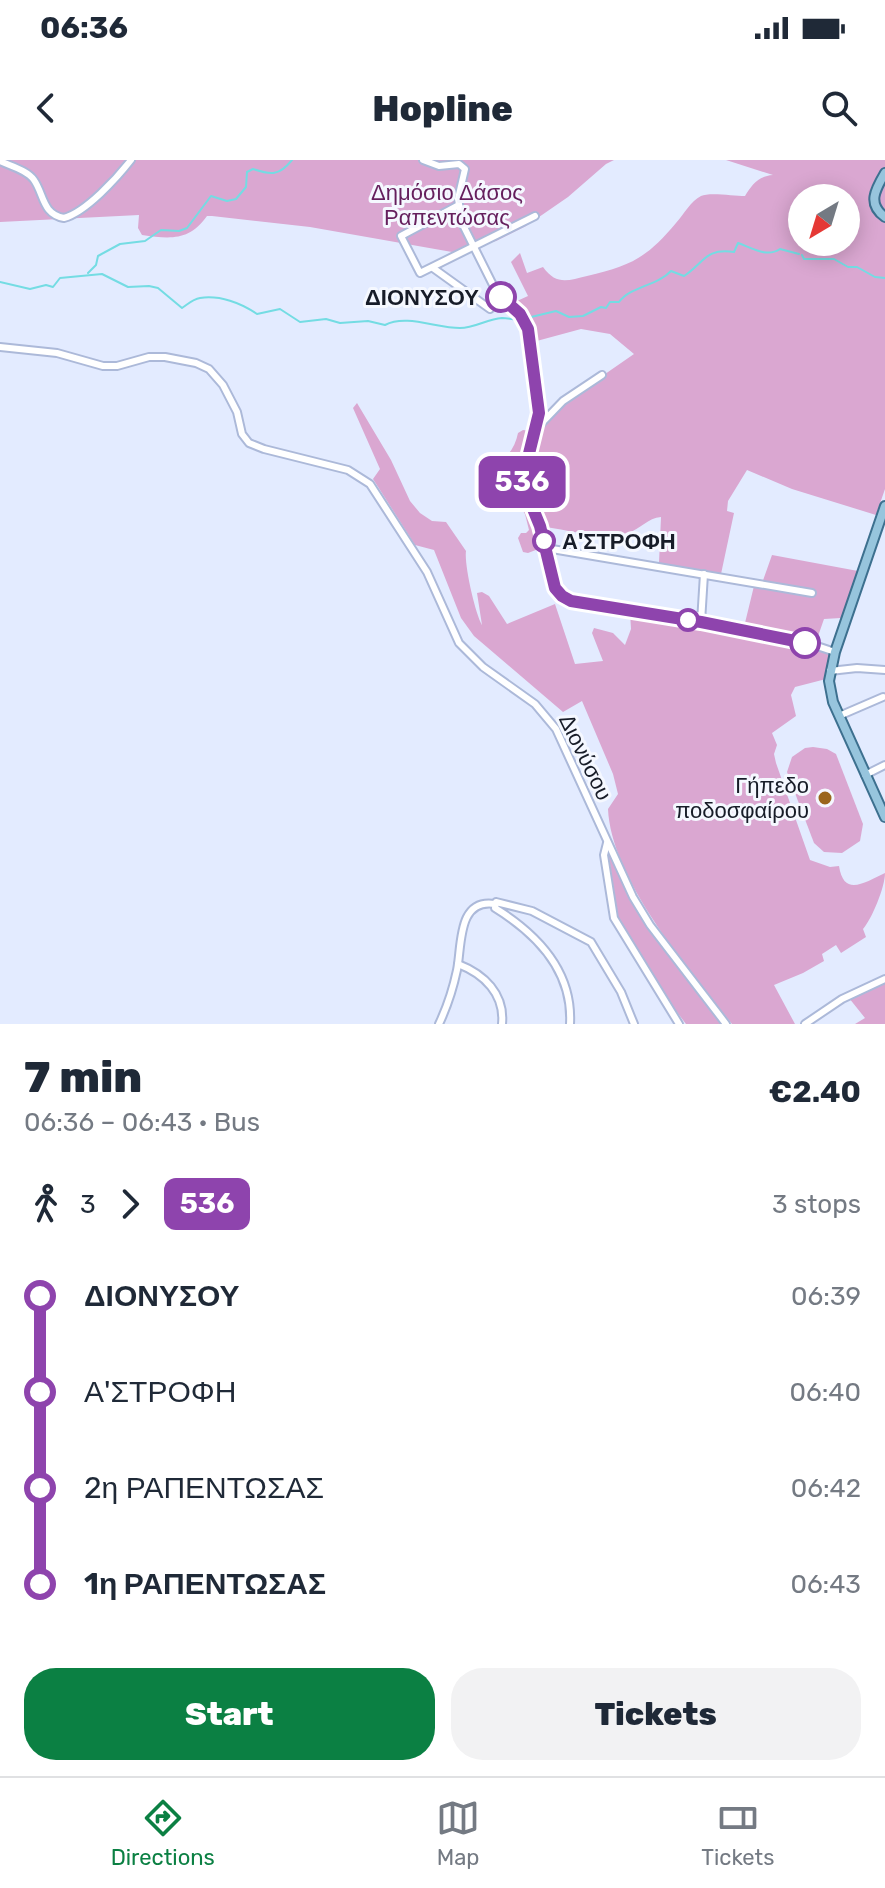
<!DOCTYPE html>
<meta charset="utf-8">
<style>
body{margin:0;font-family:Rubik,sans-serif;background:#f2f2f3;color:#1f2937;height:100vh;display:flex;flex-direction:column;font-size:30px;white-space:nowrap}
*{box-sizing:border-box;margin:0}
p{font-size:26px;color:#747a83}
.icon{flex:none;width:44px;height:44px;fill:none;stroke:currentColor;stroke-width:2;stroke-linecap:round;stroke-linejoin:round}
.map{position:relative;height:864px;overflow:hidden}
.sheet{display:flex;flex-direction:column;background:#fff;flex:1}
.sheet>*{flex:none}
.badge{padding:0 16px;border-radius:12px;font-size:28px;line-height:52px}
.needle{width:52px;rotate:218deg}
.buttons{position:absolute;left:788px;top:24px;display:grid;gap:16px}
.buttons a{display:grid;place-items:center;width:72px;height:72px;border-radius:50%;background:#fff;box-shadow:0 4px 20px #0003;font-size:40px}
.map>.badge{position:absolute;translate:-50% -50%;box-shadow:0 0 0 4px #fff}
.legs{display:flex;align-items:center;gap:12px;height:88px;padding:0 24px;font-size:26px}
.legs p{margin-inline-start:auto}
.overview{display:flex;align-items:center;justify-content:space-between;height:136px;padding:0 24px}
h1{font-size:44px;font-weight:800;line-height:60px}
.action{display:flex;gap:16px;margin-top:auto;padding:16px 24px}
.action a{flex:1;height:92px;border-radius:32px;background:#0b8043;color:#fff;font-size:32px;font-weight:800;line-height:92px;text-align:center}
.action a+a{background:#f2f2f3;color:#1f2937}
ul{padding:0 24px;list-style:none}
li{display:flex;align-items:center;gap:28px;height:96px;font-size:30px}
li i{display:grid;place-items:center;width:12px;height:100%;margin:0 10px;background:currentColor}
li i::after{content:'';width:20px;height:20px;margin:-10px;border:6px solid;border-radius:50%;background:#fff}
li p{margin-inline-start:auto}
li:first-child i{background:linear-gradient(#0000 50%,currentColor 0)}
li:last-child i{background:linear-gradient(currentColor 50%,#0000 0)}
.status{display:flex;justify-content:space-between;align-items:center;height:56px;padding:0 40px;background:#fff;direction:ltr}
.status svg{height:22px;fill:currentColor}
header{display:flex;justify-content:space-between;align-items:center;height:104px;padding:0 24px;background:#fff;font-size:36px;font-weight:800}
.dock{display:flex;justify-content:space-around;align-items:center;height:112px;border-top:2px solid #e0e1e3;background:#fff;font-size:22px;color:#747a83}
.dock a{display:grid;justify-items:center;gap:4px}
.dock .on{color:#0b8043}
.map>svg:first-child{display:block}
.green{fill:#daa7d1;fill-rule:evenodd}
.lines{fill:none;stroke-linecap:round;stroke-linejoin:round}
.stream{stroke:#74dce3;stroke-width:2}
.minor-casing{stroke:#acb9d9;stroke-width:10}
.major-casing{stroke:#3d708f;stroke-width:12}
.minor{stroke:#fff;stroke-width:6}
.major{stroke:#97c5dd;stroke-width:8}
.line-1-casing{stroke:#fff;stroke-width:18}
.line-1{stroke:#8e44ad;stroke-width:12}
.stop-1-dot{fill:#fff;stroke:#8e44ad;stroke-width:4}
.poi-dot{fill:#9a661c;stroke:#f5f8ff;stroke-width:3}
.labels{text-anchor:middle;stroke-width:6;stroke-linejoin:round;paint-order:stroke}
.park-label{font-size:22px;fill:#651f5d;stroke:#f5f8ff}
.stop-label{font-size:22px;font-weight:bold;fill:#171c28;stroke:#f5f8ff;text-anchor:end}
.street-label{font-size:22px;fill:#171c28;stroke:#f5f8ff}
.poi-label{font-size:22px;fill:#171c28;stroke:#f5f8ff;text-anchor:end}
</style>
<div class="status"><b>06:36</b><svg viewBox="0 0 49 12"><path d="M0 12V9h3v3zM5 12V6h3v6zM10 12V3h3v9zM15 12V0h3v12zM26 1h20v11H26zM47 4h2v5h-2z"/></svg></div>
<header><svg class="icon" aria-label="back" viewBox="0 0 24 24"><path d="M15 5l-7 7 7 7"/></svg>Hopline<svg class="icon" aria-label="search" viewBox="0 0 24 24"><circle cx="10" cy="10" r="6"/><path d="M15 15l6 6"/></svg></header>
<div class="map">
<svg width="885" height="864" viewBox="0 0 885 864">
<rect width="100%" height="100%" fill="#e3ebff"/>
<!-- green -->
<g class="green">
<path d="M 0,0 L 614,0 L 606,4 L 568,37 L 526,66 L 496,81 L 452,92 L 310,67 L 212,56 L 207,56 C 189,81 171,79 142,75 L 138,68 L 139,55 L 0,62 Z"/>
<path d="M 726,0 L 885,0 L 885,52 L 871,48 L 885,61 L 885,329 L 876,355 L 792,329 L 747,310 L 728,341 L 727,351 L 734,353 L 721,414 L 659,403 L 661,357 C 648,358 640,369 628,373 C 602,379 572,371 546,367 L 525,322 L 541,267 L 569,239 L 634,194 L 610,174 L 581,169 L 533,182 L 531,163 L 517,141 L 528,136 L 511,102 L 520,93 L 527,113 L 543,107 C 556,125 567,121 587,116 C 630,106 647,98 676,63 C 684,54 691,41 701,36 C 709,32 734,36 745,36 C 752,24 759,16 773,15 ZM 802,38 L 846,38 L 846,82 L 802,82 Z"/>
<path d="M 357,243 L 391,300 L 410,341 L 420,353 L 432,361 L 446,362 L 466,391 C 464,404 475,453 482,465 L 477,433 L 482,432 L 489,436 L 507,464 L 555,444 L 575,504 L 603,501 L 592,473 L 594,468 L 613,473 L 625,485 L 631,469 L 630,452 L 811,487 L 832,495 L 826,519 L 795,527 L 791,535 L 796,556 L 772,573 L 777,585 L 774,594 L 776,603 L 810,700 L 830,707 L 839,706 C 844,738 865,722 885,713 C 885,727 872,759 863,769 L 866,777 L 841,793 L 836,785 L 822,794 L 824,801 L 803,813 L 774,825 L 795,864 L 732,864 C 689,810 611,719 608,649 L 618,634 L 613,614 L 582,541 L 563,552 L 474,476 L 461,458 L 434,390 L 415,385 L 373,319 L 380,309 L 353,248 Z"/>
<path d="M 523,270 L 532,271 C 529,286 520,299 519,314 C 518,334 537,365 541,388 L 528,393 L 523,392 L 518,378 L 521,373 L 526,373 L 529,370 L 525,354 L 513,336 L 490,350 L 487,346 L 489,340 L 494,338 L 500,325 L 490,331 L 487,330 L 484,311 L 487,307 C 504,304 515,289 518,273 Z"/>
<path d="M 772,395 L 858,411 L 841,458 L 824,459 L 816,482 L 744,467 L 754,426 L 761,426 Z"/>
<path d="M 813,587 L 827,589 L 836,594 L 863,664 L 860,681 L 842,693 L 824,692 L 814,683 L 787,612 L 792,597 L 805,588 Z"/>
<path d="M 608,691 L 630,739 L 647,766 L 723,864 L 686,864 L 661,831 L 618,757 Z"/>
<path d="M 885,822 L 885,864 L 855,864 L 865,858 L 849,838 Z"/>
</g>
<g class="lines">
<!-- stream -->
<g class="stream">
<path d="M 802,95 L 804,99 L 834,99 L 848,107 L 857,107 L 875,117 L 885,118"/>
<path d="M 88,113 L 96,105 L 98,96 L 120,84 L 145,81 L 161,70 L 179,71 L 187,68 L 211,36 L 227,41 L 236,39 L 246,27 L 247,12 L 253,9 C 271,15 279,16 292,0"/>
<path d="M 0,122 L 30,129 L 46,125 L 53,127 L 60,118 L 102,114 L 128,127 L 149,126 L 158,128 L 182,148 C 188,144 193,139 200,138 C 220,135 241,143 257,154 L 280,149 L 300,162 L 326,159 L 340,163 L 368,161 L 385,165 C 406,154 436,168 460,168 C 475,168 487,159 502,158 C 508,158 515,160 521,160"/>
<path d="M 527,158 L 556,151 L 569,157 L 583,156 L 601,147 L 606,148 L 610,142 L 619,142 C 631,126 657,126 671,111 L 684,116 C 705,102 705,88 734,92 L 738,83 C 752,88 767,98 780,89 L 799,94"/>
</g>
<defs>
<g id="minor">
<path d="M 423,0 L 439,6 L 459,4 L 465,9 L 458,39 L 463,65 L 495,129 L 520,154 L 528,169 L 539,253 L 537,268 L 523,311 L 522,325 L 540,366 L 555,428 L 562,436 L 571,441 L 701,462 L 811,484 L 835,492"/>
<path d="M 0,1 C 10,6 27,10 34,20 C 44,34 42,54 64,58 C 86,52 117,18 131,0"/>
<path d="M 459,45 L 401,76 L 420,113 L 535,56"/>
<path d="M 433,108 L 490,149"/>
<path d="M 0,187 L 57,193 L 103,206 L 117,206 L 149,197 L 165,197 L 196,203 L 209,209 L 223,225 L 237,252 L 242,274 L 249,283 L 264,289 L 348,310 L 370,324 L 427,412 L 459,483 L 483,507 L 535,544 L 556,569 L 633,737 L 650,765 L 726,864"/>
<path d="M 537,268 L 563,241 L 602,215"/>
<path d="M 546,388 L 812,433"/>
<path d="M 701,462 L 704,414"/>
<path d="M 830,511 L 857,508 L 885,510"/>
<path d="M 839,556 L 883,537"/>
<path d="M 865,615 L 885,605"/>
<path d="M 607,683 L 604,695 L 614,758 L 679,864"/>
<path d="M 458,804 C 484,814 505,834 502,864"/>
<path d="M 439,864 C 447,847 453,829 457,810 C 462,786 457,738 495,744"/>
<path d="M 570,864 C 573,811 537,774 495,748 L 496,742 L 532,751 L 591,782 L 621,832 L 634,864"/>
<path d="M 805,864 L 842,839 L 885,819"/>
</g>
<g id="major">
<path d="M 885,13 C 875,30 867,44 885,57"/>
<path d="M 885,346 L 835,492 L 829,521 L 833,542 L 885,657"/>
</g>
</defs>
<!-- minor casing -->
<use href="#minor" class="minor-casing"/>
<!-- major casing -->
<use href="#major" class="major-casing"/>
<!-- minor -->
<use href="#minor" class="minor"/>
<!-- major -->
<use href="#major" class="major"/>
</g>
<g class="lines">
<defs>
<path id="line-1" d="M 501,137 L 520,154 L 528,169 L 539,253 L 522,322 L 540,366 L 555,428 L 562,436 L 571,441 L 701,462 L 805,483"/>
</defs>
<!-- line-1 casing -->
<use href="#line-1" class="line-1-casing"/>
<!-- line-1 -->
<use href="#line-1" class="line-1"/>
</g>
<!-- markers -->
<g class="stop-1-dot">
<circle cx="501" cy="137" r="14"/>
<circle cx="544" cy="381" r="10"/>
<circle cx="688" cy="460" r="10"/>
<circle cx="805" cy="483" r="14"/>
</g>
<circle class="poi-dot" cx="825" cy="638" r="8"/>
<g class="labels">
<!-- park labels -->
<g class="park-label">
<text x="447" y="40">Δημόσιο Δάσος<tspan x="447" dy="25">Ραπεντώσας</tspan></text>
</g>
<!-- stop labels -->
<g class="stop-label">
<text x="479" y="145">ΔΙΟΝΥΣΟΥ</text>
<text x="562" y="389" text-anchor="start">Α'ΣΤΡΟΦΗ</text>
</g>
<!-- street labels -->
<g class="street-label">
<text transform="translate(586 597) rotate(64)" y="8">Διονύσου</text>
</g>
<!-- poi labels -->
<g class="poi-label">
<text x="809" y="633">Γήπεδο<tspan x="809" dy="25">ποδοσφαίρου</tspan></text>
</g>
</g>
</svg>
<div class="buttons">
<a><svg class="needle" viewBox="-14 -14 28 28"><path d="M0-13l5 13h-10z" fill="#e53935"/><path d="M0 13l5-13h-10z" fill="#747a83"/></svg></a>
</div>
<b class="badge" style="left:522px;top:322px;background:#8e44ad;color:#fff">536</b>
</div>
<section class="sheet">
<div class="overview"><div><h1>7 min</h1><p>06:36 – 06:43 · Bus</p></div><b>€2.40</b></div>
<div class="legs"><svg class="icon" aria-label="walk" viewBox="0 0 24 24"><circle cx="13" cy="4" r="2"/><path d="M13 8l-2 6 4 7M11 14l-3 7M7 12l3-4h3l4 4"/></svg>3<svg class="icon" aria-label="forward" viewBox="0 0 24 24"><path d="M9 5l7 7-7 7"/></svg><b class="badge" style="background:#8e44ad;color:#fff">536</b><p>3 stops</p></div>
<ul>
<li><i style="color:#8e44ad"></i><b>ΔΙΟΝΥΣΟΥ</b><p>06:39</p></li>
<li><i style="color:#8e44ad"></i><span>Α'ΣΤΡΟΦΗ</span><p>06:40</p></li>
<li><i style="color:#8e44ad"></i><span>2η ΡΑΠΕΝΤΩΣΑΣ</span><p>06:42</p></li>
<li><i style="color:#8e44ad"></i><b>1η ΡΑΠΕΝΤΩΣΑΣ</b><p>06:43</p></li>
</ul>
<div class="action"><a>Start</a><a>Tickets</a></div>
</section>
<nav class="dock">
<a class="on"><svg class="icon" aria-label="directions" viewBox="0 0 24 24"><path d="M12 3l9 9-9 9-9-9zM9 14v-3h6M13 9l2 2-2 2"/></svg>Directions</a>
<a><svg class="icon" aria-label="map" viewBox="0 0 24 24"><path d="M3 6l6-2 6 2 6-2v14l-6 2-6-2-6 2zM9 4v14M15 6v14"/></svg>Map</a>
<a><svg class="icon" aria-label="tickets" viewBox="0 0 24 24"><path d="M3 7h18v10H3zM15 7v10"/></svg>Tickets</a>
</nav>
